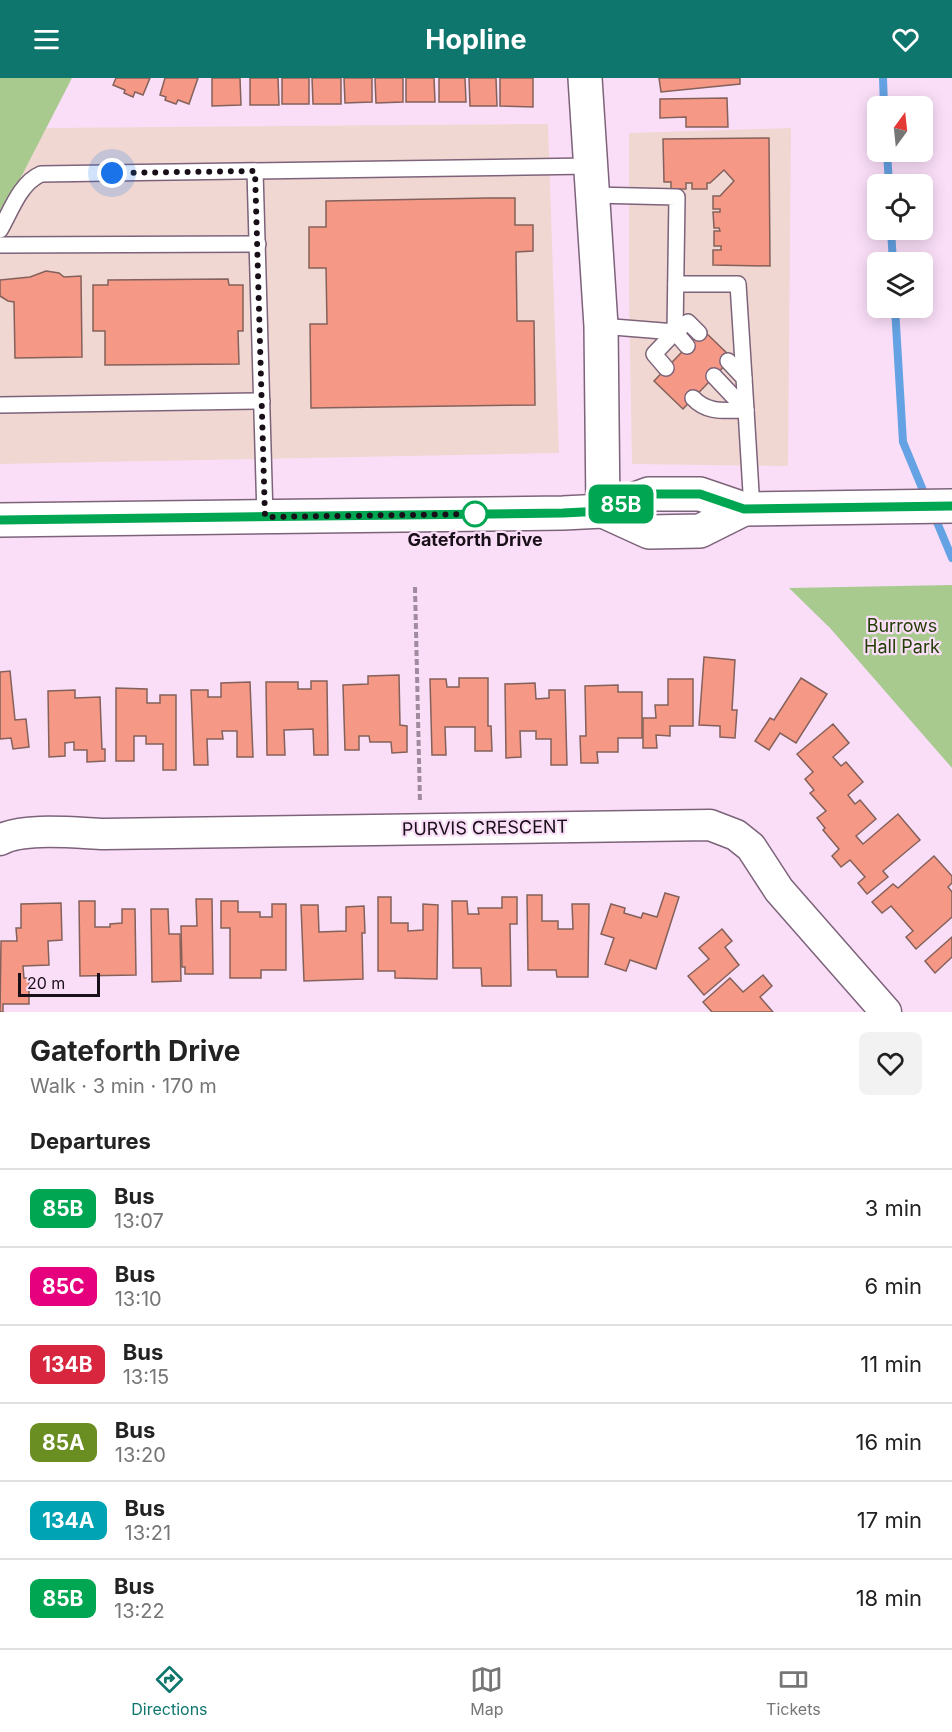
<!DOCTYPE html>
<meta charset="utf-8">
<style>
body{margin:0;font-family:Inter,sans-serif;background:#f2f2f2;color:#222;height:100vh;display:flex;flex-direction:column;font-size:22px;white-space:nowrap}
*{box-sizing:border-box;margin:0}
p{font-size:20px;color:#767676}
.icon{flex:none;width:33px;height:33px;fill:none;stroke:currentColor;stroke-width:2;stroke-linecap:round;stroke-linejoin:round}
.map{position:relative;height:934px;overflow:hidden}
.details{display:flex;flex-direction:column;background:#fff;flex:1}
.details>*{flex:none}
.badge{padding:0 12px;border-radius:9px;font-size:21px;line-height:39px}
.needle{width:39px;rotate:15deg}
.buttons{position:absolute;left:867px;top:18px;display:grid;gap:12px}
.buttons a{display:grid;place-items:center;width:66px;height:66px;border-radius:9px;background:#fff;box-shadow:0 3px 15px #0003;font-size:30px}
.scale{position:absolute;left:18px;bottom:15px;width:82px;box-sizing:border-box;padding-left:6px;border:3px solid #190f18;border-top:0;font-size:16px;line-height:21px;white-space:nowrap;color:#190f18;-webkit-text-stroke:4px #fadef8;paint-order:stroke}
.you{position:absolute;width:30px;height:30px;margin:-15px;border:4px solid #fff;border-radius:50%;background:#1a73e8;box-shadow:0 0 0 9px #1a73e833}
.map>.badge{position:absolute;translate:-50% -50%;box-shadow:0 0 0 3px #fff}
h2{padding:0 30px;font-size:22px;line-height:54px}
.round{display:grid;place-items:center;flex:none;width:63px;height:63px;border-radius:9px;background:#f2f2f2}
.overview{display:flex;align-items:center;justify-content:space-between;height:102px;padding:0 30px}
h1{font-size:28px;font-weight:700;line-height:45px}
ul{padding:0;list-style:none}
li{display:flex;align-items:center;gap:18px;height:78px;padding:0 30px;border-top:2px solid #e0e0e0}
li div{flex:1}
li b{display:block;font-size:22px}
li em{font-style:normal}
li .badge{min-width:66px;font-weight:700;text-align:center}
header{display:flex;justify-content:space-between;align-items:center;height:78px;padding:0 30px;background:#0f766e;color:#fff;font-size:27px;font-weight:700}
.menu{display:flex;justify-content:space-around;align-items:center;height:84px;border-top:2px solid #e0e0e0;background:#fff;font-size:16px;color:#767676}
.menu a{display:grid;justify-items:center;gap:3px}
.menu .current{color:#0f766e}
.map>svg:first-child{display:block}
.commercial{fill:#f1d7d2}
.green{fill:#a8ca8f}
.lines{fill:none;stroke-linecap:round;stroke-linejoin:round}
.stream{stroke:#64a2e3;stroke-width:8}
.building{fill:#f59886;stroke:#84615a;stroke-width:1.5}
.service-casing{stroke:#7c637a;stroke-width:18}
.minor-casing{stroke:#7c637a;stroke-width:33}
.tertiary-casing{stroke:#7c637a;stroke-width:36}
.secondary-casing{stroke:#7c637a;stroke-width:36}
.path{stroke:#a08b9e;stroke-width:4;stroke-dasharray:6 3;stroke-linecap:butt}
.service{stroke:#fff;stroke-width:15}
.minor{stroke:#fff;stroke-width:30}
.tertiary{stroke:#fff;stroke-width:33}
.secondary{stroke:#fff;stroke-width:33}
.line-casing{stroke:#fff;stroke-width:14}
.line{stroke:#00a651;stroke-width:9}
.walk{stroke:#190f18;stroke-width:6;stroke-dasharray:0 10.8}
.stop-dot{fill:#fff;stroke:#00a651;stroke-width:3}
.labels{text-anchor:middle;stroke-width:4.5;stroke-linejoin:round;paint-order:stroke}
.stop-label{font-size:18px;font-weight:bold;fill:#190f18;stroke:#fadef8}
.park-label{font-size:18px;fill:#233e05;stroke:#fadef8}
.street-label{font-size:18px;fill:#190f18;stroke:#fadef8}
</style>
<header><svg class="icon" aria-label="menu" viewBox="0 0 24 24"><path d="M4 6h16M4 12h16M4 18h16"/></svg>Hopline<svg class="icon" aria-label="heart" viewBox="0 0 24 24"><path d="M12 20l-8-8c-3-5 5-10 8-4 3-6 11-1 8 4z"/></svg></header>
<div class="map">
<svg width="952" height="934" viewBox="0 0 952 934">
<rect width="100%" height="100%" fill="#fadef8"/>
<!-- commercial -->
<g class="commercial">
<path d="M 548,46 L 559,375 L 0,386 L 0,140 L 46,50 Z"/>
<path d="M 791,50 L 788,388 L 632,386 L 629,217 L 629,55 Z"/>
</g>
<!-- green -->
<g class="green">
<path d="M 0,0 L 72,0 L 0,140 Z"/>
<path d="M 952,507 L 952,690 L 830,550 L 789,510 Z"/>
</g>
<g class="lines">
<!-- stream -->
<g class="stream">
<path d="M 883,0 L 884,28"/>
<path d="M 887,74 L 889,106"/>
<path d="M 891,152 L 893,184"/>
<path d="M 895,230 L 903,364 L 927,422"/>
<path d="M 934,437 L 952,480"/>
</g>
</g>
<!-- building -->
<g class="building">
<path d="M 116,0 L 150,0 L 143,17 L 135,14 L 133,19 L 124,15 L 125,12 L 113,7 Z"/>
<path d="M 165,0 L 198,0 L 189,26 L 178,22 L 176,26 L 165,22 L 166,19 L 160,17 Z"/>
<path d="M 212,0 L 240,0 L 241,27 L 212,28 Z"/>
<path d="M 250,0 L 278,0 L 279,27 L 250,27 Z"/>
<rect x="282" y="0" width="27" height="26"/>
<path d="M 312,0 L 341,0 L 341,26 L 313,26 Z"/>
<path d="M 344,0 L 372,0 L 372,24 L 345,25 Z"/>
<path d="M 375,0 L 403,0 L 403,24 L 376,25 Z"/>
<path d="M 406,0 L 434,0 L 435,24 L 406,24 Z"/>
<path d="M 439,0 L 465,0 L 466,24 L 439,24 Z"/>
<path d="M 469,0 L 496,0 L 497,28 L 470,28 Z"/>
<path d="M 500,0 L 533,0 L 533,29 L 500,28 Z"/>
<path d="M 659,0 L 740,0 L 740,6 L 661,14 Z"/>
<path d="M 727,20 L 728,49 L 686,49 L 686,39 L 660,40 L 660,21 Z"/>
<path d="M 769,60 L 770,188 L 713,187 L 713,172 L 721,172 L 721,168 L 714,168 L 714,153 L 720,153 L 719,150 L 714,150 L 713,134 L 720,134 L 720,131 L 713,131 L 713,118 L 720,118 L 734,103 L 724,92 L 710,105 L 707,105 L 707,111 L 692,111 L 692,105 L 686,105 L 686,111 L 671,111 L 671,104 L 664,104 L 663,61 Z"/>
<path d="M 488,120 L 515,120 L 515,147 L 533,147 L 533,173 L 516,174 L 517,243 L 534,243 L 535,327 L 311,330 L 310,246 L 327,246 L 326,190 L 309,190 L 309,149 L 326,149 L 326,123 Z"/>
<path d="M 46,193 L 59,195 L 64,199 L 81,198 L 82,279 L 15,280 L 14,224 L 8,223 L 0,218 L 0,202 L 30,199 Z"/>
<path d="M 228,201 L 229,207 L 243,207 L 243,253 L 238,253 L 239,286 L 105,287 L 105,253 L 93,253 L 93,207 L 108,207 L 108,202 Z"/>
<path d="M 703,252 L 732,280 L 683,331 L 654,303 Z"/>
<path d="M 704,579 L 735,582 L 732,632 L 737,632 L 735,660 L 720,659 L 720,648 L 699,647 Z"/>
<path d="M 10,593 L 15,642 L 26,641 L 29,669 L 13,671 L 11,660 L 0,661 L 0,594 Z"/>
<path d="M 399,597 L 400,647 L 407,648 L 407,674 L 392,675 L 391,664 L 370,664 L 369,658 L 359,658 L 359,672 L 345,672 L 343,607 L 368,606 L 368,598 Z"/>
<path d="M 459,600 L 488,600 L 488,648 L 491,648 L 492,673 L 475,673 L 475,649 L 445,649 L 446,677 L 432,677 L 430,601 L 446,601 L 447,609 L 459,609 Z"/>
<path d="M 801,600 L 827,616 L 796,665 L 780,655 L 769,672 L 755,663 L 770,640 L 774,642 Z"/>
<path d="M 668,601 L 693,601 L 693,648 L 670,648 L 670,658 L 656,657 L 657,670 L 643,670 L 643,640 L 656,640 L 655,627 L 668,627 Z"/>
<path d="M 311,603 L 327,603 L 328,677 L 314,677 L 313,651 L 284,652 L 285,677 L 267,677 L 266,604 L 298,604 L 298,611 L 311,611 Z"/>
<path d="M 250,604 L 253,679 L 237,679 L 237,653 L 222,653 L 223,661 L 207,661 L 208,687 L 194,687 L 191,612 L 208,612 L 208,619 L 221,619 L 221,605 Z"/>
<path d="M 535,605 L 536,621 L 549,620 L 549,612 L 565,612 L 567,687 L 551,687 L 551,661 L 536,661 L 536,653 L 520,653 L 521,679 L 506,680 L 505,606 Z"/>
<path d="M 618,607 L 618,614 L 642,614 L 642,660 L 618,660 L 618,674 L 597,674 L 598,685 L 581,685 L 580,658 L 586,658 L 585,608 Z"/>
<path d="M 116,610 L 147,611 L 147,625 L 160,625 L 160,617 L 176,617 L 176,692 L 163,692 L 163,666 L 146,666 L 146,658 L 134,658 L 134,683 L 116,683 Z"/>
<path d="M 75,612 L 75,620 L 100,619 L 102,671 L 105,671 L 105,683 L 87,684 L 87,672 L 74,672 L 74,664 L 65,665 L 65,678 L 49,679 L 48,613 Z"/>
<path d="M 833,646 L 849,665 L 833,679 L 841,688 L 846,684 L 863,704 L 848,717 L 855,726 L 860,722 L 876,741 L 856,758 L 863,766 L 898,736 L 920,762 L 883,793 L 888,799 L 867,816 L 858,805 L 865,799 L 850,782 L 841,789 L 832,778 L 839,771 L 823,752 L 825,750 L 817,740 L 826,733 L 810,715 L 814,712 L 805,701 L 813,694 L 797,676 Z"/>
<path d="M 934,778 L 952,798 L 952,805 L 948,809 L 952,814 L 952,839 L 916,871 L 906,859 L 913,853 L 891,828 L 882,835 L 872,824 L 893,806 L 898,810 Z"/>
<path d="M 665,815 L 679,819 L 656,891 L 630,882 L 626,893 L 605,886 L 614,860 L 601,856 L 611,826 L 625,830 L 624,835 L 641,840 L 643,835 L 657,839 Z"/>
<path d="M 527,817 L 542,817 L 542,843 L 558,843 L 558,851 L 573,851 L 572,826 L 589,826 L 588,899 L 557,899 L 556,892 L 528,892 Z"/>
<path d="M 378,819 L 391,819 L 391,845 L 408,845 L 408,853 L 423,852 L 423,826 L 438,827 L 437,901 L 395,900 L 395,893 L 378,893 Z"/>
<path d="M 502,819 L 517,819 L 517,846 L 510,846 L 511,908 L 482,908 L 481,890 L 453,890 L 452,823 L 467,823 L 468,836 L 479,836 L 478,830 L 502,830 Z"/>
<path d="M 196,821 L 212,821 L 213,896 L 185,896 L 185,889 L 182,889 L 181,848 L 197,848 Z"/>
<path d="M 79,823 L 95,823 L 95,849 L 110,849 L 110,846 L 122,845 L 122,831 L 135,831 L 136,897 L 80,898 Z"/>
<path d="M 221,823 L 238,823 L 238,834 L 260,834 L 260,839 L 272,839 L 272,826 L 286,826 L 286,892 L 261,892 L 261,900 L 230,900 L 230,850 L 221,850 Z"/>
<path d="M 61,825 L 62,862 L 48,863 L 49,887 L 23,888 L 24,900 L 29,900 L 29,926 L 3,926 L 3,934 L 0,934 L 1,863 L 17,863 L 16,850 L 21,850 L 21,826 Z"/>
<path d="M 301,827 L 318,827 L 319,854 L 346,853 L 346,829 L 364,828 L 365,855 L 362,855 L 363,901 L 304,903 Z"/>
<path d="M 151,831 L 168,831 L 169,856 L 180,856 L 181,903 L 152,904 Z"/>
<path d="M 722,851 L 732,863 L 725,869 L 739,887 L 704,917 L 688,898 L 709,881 L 699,870 Z"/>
<path d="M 952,859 L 952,879 L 935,895 L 925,883 Z"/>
<path d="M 763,897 L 772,908 L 760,919 L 773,934 L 712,934 L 703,924 L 730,900 L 743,914 Z"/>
</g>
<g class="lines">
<defs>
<g id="service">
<path d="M 255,93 L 265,439"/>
<path d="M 593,117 L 677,119 L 675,254 L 601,248"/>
<path d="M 0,152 C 11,133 20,105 41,96 L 591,88"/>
<path d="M 0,167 L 258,166"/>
<path d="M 676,206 L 738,206 L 744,300"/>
<path d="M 675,254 L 687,268"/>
<path d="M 728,283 L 744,300 L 746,332"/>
<path d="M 666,290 L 654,276 L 675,254 L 688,244 L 699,255"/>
<path d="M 714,298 L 746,332"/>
<path d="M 693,320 C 708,336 726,332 746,332 L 752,431"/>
<path d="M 0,327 L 262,323"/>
</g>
<path id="minor" d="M 0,762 C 22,749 77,755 104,756 L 710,747 L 736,757 L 751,769 L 779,812 L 886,934"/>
<path id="tertiary" d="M 585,0 L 601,248 L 603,433"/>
<g id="secondary">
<path d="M 603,433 L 649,454 L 700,453 L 744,431"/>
<path d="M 0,442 L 563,435 L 603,433 L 649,416 L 700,416 L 744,431 L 952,428"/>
</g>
</defs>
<!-- service casing -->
<use href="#service" class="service-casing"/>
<!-- minor casing -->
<use href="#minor" class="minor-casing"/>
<!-- tertiary casing -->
<use href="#tertiary" class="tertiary-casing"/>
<!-- secondary casing -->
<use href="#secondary" class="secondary-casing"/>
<!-- path -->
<path class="path" d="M 415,509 L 420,725"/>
<!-- service -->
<use href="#service" class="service"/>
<!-- minor -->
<use href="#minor" class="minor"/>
<!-- tertiary -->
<use href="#tertiary" class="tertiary"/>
<!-- secondary -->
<use href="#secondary" class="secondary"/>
</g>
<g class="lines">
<defs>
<path id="line" d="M 0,442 L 563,435 L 603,433 L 649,416 L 700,416 L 744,431 L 952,428"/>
</defs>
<!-- line casing -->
<use href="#line" class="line-casing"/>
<!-- line -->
<use href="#line" class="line"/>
<!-- walk -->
<path class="walk" d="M 112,95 L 255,93 L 265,439 L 475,436"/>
</g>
<!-- markers -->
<circle class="stop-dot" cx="475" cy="436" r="12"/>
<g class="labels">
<!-- stop labels -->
<g class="stop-label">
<text x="475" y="468">Gateforth Drive</text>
</g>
<!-- park labels -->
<g class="park-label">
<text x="902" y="554">Burrows<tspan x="902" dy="21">Hall Park</tspan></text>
</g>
<!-- street labels -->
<g class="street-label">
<text transform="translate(485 750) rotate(-1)" y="6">PURVIS CRESCENT</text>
</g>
</g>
</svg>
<div class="buttons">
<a><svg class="needle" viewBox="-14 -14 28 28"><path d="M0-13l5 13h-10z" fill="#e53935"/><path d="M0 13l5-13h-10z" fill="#767676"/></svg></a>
<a><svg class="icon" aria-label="locate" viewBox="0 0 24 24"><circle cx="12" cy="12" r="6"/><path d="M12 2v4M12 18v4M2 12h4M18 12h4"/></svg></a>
<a><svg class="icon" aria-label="layers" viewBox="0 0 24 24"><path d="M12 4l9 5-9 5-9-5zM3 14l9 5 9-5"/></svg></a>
</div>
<div class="scale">20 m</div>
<div class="you" style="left:112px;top:95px"></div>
<b class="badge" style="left:621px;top:426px;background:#00a651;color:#fff">85B</b>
</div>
<section class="details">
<div class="overview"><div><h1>Gateforth Drive</h1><p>Walk · 3 min · 170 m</p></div><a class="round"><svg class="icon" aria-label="heart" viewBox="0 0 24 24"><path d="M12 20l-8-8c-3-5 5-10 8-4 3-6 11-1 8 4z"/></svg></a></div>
<h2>Departures</h2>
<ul>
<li><span class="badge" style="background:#00a651;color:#fff">85B</span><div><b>Bus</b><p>13:07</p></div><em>3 min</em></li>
<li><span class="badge" style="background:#e6007e;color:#fff">85C</span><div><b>Bus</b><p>13:10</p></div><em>6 min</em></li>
<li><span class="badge" style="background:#d7263d;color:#fff">134B</span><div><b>Bus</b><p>13:15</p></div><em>11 min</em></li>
<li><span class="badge" style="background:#6b8e23;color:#fff">85A</span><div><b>Bus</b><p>13:20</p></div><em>16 min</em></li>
<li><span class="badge" style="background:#00a3b4;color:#fff">134A</span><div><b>Bus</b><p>13:21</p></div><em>17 min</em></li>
<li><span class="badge" style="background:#00a651;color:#fff">85B</span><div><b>Bus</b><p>13:22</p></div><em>18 min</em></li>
</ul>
</section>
<nav class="menu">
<a class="current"><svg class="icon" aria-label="directions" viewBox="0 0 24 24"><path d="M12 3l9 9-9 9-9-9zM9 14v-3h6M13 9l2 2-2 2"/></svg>Directions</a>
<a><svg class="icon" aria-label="map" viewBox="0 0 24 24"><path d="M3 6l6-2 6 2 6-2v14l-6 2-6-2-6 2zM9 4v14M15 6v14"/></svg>Map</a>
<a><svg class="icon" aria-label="tickets" viewBox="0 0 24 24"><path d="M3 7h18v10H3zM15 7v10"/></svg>Tickets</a>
</nav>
